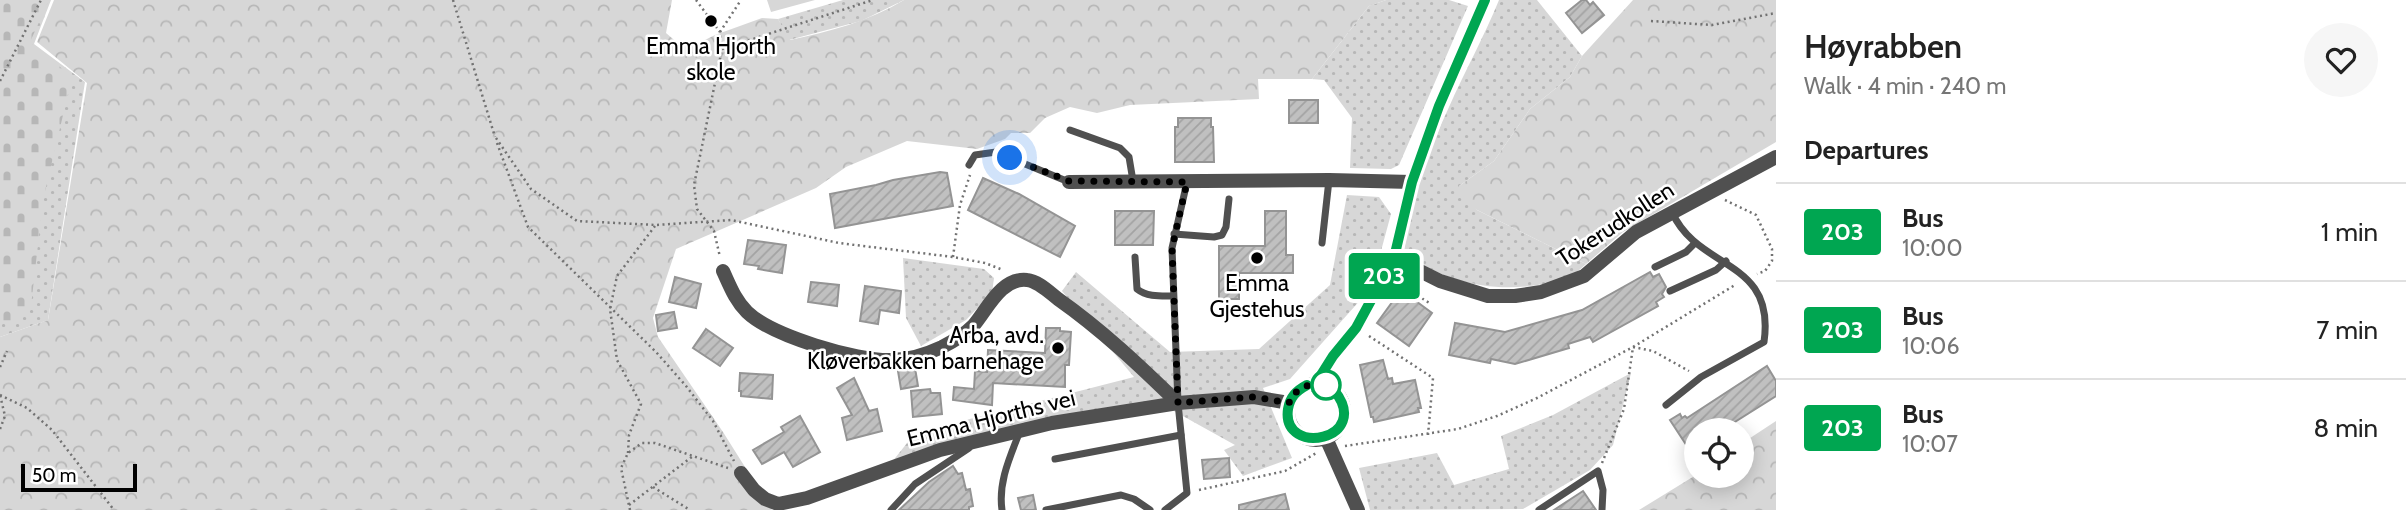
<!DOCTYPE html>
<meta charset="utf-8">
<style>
body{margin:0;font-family:Cabin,sans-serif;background:#f6f6f6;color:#222;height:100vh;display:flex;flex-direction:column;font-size:26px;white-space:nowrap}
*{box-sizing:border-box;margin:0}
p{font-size:23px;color:#767676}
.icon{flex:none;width:38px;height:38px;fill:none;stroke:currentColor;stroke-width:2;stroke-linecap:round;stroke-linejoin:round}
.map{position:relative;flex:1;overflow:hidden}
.drawer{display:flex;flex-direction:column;background:#fff;width:630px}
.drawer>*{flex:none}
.badge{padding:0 14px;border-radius:5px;font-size:24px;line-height:46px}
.tools{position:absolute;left:1684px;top:418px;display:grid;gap:14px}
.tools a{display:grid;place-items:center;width:70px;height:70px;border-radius:50%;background:#fff;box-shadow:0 4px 18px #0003;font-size:35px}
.scale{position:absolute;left:21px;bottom:18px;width:116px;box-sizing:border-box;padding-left:7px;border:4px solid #000;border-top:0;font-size:19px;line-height:24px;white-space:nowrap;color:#000;-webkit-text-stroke:5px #fff;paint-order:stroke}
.you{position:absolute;width:35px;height:35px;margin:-18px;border:5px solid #fff;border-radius:50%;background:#1a73e8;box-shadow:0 0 0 10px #1a73e833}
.map>.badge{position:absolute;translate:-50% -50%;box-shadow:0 0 0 4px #fff}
h2{padding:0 28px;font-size:26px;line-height:63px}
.round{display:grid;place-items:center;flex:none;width:74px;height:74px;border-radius:37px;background:#f6f6f6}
.headline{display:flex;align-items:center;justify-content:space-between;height:119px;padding:0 28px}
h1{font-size:33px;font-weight:600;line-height:52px}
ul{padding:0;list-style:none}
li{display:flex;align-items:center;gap:21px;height:98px;padding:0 28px;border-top:2px solid #e0e0e0}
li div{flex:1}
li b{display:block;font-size:26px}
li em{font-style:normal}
li .badge{min-width:77px;font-weight:700;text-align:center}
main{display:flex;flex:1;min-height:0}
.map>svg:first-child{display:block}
.grass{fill:url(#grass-dots)}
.forest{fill:url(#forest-crowns)}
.cemetery{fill:url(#cemetery-stones)}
.garden{fill:#d7d7d7}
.building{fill:url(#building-hatch);stroke:#949494;stroke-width:2}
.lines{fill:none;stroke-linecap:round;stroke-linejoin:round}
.path{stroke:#727272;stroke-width:2.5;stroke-dasharray:2 3.5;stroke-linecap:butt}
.service{stroke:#505050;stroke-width:7}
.minor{stroke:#505050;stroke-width:14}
.line-casing{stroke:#fff;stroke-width:16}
.line{stroke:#00a651;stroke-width:10}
.walk{stroke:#000;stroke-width:7;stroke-dasharray:0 12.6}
.poi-dot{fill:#000;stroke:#fff;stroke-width:2.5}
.stop-dot{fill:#fff;stroke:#00a651;stroke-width:3.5}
.labels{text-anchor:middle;stroke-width:5;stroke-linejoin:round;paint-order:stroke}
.poi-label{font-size:23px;fill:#000;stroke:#fff}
.street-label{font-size:23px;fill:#000;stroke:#fff}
</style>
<main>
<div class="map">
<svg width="1776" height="510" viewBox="0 0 1776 510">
<defs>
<pattern id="grass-dots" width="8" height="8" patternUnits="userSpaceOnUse" patternTransform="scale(1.75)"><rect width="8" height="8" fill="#d7d7d7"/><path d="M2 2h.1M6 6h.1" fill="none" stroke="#b7b7b7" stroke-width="1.8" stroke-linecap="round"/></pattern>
<pattern id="forest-crowns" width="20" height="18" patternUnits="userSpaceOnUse" patternTransform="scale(1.75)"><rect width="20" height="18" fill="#d7d7d7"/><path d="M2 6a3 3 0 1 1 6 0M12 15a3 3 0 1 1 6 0" fill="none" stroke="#b7b7b7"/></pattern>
<pattern id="cemetery-stones" width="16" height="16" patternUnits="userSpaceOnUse" patternTransform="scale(1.75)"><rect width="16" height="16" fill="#d7d7d7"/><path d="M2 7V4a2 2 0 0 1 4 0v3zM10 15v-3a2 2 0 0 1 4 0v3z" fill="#b7b7b7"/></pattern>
<pattern id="building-hatch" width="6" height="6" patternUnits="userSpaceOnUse" patternTransform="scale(1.75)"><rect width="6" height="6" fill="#c0c0c0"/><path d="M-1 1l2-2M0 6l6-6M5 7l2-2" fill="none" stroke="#a3a3a3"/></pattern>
</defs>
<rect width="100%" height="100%" fill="#fff"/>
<!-- grass -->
<g class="grass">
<path d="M 0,0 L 51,0 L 34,44 L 85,82 L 48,320 L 0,337 Z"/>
<path d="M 843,0 L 904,0 L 861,21 L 789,40 L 778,19 Z"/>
<path d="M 1386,0 L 1449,0 L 1468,6 L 1399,165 L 1391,169 L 1350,168 L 1352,118 L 1324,80 L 1312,79 L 1369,6 Z"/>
<path d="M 1499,0 L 1537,0 L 1582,56 L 1570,77 L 1530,109 L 1494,161 L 1459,186 L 1477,210 L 1586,264 C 1574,276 1564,279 1548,283 C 1499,294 1443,284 1404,251 C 1411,202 1428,152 1449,107 C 1465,71 1484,37 1499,0 Z"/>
<path d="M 1347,195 L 1379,197 L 1391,214 L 1371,288 L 1290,379 L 1263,388 L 1292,458 L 1243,476 L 1224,450 L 1235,445 L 1154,400 L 892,462 L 915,433 L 1134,377 L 1062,291 L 1076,272 L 1170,352 L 1259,349 L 1330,285 Z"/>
<path d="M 903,258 L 984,269 L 994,278 L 992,293 L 966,320 L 921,346 L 906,318 Z"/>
<path d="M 1631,373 L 1613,445 L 1590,470 L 1523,509 L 1370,510 L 1359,468 L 1437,453 L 1454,485 L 1509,469 L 1501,436 L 1553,415 Z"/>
</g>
<!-- forest -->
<g class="forest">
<path d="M 54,0 L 672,0 L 666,33 L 680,45 L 695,45 L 715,35 L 762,18 L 778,19 L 790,40 C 829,32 869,21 904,0 L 1386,0 L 1369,6 L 1312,79 L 1258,79 L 1259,99 L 1130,105 L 1097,113 L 1070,107 L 1045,118 L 1030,133 L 1011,133 L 1005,139 L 977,149 L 907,141 L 846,167 L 816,188 L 676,249 L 653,318 L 658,337 L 723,432 L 772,510 L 0,510 L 0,337 L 48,320 L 87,83 L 37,42 Z"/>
<path d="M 1633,0 L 1776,0 L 1776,142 L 1623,232 L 1586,264 L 1477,210 L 1455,193 L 1459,186 L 1494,161 L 1530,109 L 1570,77 L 1582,56 Z"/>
<path d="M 1776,421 L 1776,510 L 1639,510 L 1696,475 L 1741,476 L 1741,444 Z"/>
</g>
<!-- cemetery -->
<path class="cemetery" d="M 0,0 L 49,0 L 30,42 L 72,77 L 43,200 L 31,306 L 11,323 L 0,324 Z"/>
<!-- garden -->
<path class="garden" d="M 767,0 L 815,0 L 771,12 Z"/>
<!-- building -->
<g class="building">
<path d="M 1582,0 L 1586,0 L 1590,5 L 1593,2 L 1604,15 L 1582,33 L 1566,13 Z"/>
<rect x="1289" y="100" width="29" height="23"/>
<path d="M 1178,118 L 1211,118 L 1211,127 L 1213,127 L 1214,162 L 1175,162 L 1175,127 L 1178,127 Z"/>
<path d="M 940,172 L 947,173 L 953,206 L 835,228 L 830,194 L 876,185 L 893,180 Z"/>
<path d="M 983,178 L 1019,194 L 1075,226 L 1060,257 L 968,210 Z"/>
<path d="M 1115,211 L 1154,211 L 1153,245 L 1115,245 Z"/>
<path d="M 1265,211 L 1286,211 L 1286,255 L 1293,255 L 1293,273 L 1239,273 L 1239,299 L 1219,299 L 1219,246 L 1265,246 Z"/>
<path d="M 748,240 L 786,245 L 782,273 L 758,269 L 759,266 L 744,264 Z"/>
<path d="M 1650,272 L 1653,277 L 1659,274 L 1666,287 L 1662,294 L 1664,297 L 1656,302 L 1658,306 L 1593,342 L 1590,337 L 1568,344 L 1569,348 L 1515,364 L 1491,359 L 1490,363 L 1449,355 L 1455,323 L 1505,332 L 1582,310 Z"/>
<path d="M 675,277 L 701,284 L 696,308 L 669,302 Z"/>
<path d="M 811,282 L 839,285 L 837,306 L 808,302 Z"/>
<path d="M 865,286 L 901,291 L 899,313 L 880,310 L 878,324 L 860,321 Z"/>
<path d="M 1401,290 L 1432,313 L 1409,346 L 1377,323 Z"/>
<path d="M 674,312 L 677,328 L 658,331 L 656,315 Z"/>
<path d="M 1046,328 L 1060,328 L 1060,331 L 1071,332 L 1069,365 L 1065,365 L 1065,387 L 993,383 L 992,405 L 953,400 L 954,387 L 974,389 L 975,371 L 987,372 L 988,350 L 1045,353 Z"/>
<path d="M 706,329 L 733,348 L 720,366 L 693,348 Z"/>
<path d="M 1383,360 L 1388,379 L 1392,378 L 1393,384 L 1415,380 L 1421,408 L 1418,408 L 1419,412 L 1374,422 L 1373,417 L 1371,417 L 1360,365 Z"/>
<path d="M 1767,366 L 1776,381 L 1776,396 L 1722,430 L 1696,430 L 1696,460 L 1670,420 L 1680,414 L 1682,418 L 1685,416 L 1687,418 Z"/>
<path d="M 915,368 L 918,386 L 901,389 L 898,371 Z"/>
<path d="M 740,373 L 773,375 L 772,399 L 741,396 L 741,391 L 739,391 Z"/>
<path d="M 854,378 L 869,411 L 877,409 L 882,431 L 847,440 L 842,418 L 852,415 L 837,388 Z"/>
<path d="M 930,389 L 931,393 L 940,393 L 942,414 L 913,417 L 911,391 Z"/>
<path d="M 800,416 L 820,452 L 793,467 L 784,452 L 762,464 L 753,450 L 784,432 L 781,427 Z"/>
<path d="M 1229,458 L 1230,477 L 1204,479 L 1202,460 Z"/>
<path d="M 953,466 L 958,474 L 962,473 L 966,490 L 970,489 L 973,506 L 969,507 L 969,510 L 899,510 L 929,482 Z"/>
<path d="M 1583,491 L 1596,510 L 1554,510 Z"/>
<path d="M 1285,494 L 1289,510 L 1239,510 L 1239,505 Z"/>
<path d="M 1033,495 L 1036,510 L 1021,510 L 1018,498 Z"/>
</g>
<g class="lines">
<!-- path -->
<g class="path">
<path d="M 453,0 L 495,137"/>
<path d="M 696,0 L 720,32 L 722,49 L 694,185 L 697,209 L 714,231 L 720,257"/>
<path d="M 1651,21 L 1712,25 L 1776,13"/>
<path d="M 720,32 L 741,0"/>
<path d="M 722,49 L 873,0"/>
<path d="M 0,81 L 41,0"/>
<path d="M 496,138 L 531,189 L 577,221 L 656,225 L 731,220 L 839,243 L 953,257 L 985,263 L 1003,270"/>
<path d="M 497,143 L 528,227 L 656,352 L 686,386 L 713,421 L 734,461"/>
<path d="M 1725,200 L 1756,215 L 1772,249 L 1772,261 L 1765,271 L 1757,274"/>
<path d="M 953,257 L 960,205 L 970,175"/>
<path d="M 1414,286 L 1415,294 L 1431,304"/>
<path d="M 1369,336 L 1433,378 L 1428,435"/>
<path d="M 0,367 L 7,351"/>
<path d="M 0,395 L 27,408 L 52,430 L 114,510"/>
<path d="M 0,429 L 5,416 L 0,395"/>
<path d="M 1345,446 L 1458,429 L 1497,416 L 1537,398 L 1633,347 L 1735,285"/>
<path d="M 628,453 L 629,435 L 641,404 L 617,360 L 610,309 L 617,276 L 655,226"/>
<path d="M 1602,463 L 1624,409 L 1633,347 L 1653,351 L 1689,371"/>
<path d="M 653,487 L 690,510"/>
<path d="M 1199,490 L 1285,471 L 1318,452"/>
<path d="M 629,505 L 693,456"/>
<path d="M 630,510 L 621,468 L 628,453 L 642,443 L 655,443 L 728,468"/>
</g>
<!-- service -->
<g class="service">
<path d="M 1070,130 L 1120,148 L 1129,157 L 1133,181"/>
<path d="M 969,165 L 975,155 L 996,152 L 1069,182"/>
<path d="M 1174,234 L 1214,237 L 1222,235 L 1226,227 L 1229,199"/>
<path d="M 1322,243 L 1329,180"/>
<path d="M 1135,257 L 1137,289 C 1147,297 1160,296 1173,296"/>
<path d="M 1655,267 L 1686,252 L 1695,243"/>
<path d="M 1670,291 L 1716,270 L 1726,261"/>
<path d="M 1666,405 L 1701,377 L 1764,342 C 1776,258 1698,271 1672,212"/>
<path d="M 1055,459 L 1181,435"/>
<path d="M 891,510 L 915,484 L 969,448"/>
<path d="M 1002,510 C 998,482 1010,457 1020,431"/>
<path d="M 1046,510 L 1121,495 L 1134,499 L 1150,510"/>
<path d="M 1165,510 L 1187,493 L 1178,403 L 1172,248 L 1187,182"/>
<path d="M 1539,510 L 1598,471 L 1603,490 L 1602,510"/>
</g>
<!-- minor -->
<g class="minor">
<path d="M 1069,182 L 1329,180 L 1412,182"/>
<path d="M 1394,258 L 1440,281 L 1488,296 L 1515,296 L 1541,292 L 1584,276 L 1636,232 L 1776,157"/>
<path d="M 723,271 C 730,286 735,300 747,312 C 772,336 856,361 891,360 C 907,360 927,354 942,347 C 952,342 965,334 973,326 C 987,310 1001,277 1027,280 C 1038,281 1049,292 1058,299 C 1102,330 1140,366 1178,403"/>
<path d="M 1316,383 L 1333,356 L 1356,328 L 1394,258 L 1412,182 L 1439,106 L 1485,0"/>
<circle cx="1316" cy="412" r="28"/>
<path d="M 1326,438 L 1358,510"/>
<path d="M 741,473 L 754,490 L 765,499 L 778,504 L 807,498 L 940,450 L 1052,423 L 1178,403 L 1254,397 L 1289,403"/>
</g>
</g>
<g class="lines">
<defs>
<path id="line" d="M 1307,385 C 1296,391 1290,397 1288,409 C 1281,458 1374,440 1334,390 L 1316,383 L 1333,356 L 1356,328 L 1394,258 L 1412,182 L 1439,106 L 1485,0"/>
</defs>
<!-- line casing -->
<use href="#line" class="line-casing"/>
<!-- line -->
<use href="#line" class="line"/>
<!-- walk -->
<path class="walk" d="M 1010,158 L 1069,181 L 1187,182 L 1172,248 L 1178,403 L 1254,397 L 1289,403 C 1296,386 1310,383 1326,385"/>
</g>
<!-- markers -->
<g class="poi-dot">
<circle cx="711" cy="21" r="7"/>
<circle cx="1257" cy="258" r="7"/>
<circle cx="1058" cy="348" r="7"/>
</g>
<circle class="stop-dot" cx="1326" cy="385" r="14"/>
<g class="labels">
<!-- poi labels -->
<g class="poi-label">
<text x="711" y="54">Emma Hjorth<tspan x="711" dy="26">skole</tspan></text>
<text x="1257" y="291">Emma<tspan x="1257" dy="26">Gjestehus</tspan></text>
<text x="1044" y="343" text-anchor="end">Arba, avd.<tspan x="1044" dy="26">Kløverbakken barnehage</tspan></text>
</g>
<!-- street labels -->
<g class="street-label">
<text transform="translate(1615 224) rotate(-33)" y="8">Tokerudkollen</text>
<text transform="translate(991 418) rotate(-14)" y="8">Emma Hjorths vei</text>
</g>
</g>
</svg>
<div class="tools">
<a><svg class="icon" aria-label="locate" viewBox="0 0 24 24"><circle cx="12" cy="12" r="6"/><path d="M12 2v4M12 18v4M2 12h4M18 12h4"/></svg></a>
</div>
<div class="scale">50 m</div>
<div class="you" style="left:1010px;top:158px"></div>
<b class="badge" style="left:1384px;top:276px;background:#00a651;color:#fff">203</b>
</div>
<section class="drawer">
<div class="headline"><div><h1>Høyrabben</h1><p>Walk · 4 min · 240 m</p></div><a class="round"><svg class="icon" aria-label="heart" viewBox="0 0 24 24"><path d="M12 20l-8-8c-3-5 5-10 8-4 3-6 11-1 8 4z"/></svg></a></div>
<h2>Departures</h2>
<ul>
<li><span class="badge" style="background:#00a651;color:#fff">203</span><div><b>Bus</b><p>10:00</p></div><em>1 min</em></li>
<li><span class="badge" style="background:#00a651;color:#fff">203</span><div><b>Bus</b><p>10:06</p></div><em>7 min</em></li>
<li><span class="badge" style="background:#00a651;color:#fff">203</span><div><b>Bus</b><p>10:07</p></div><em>8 min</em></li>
</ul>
</section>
</main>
